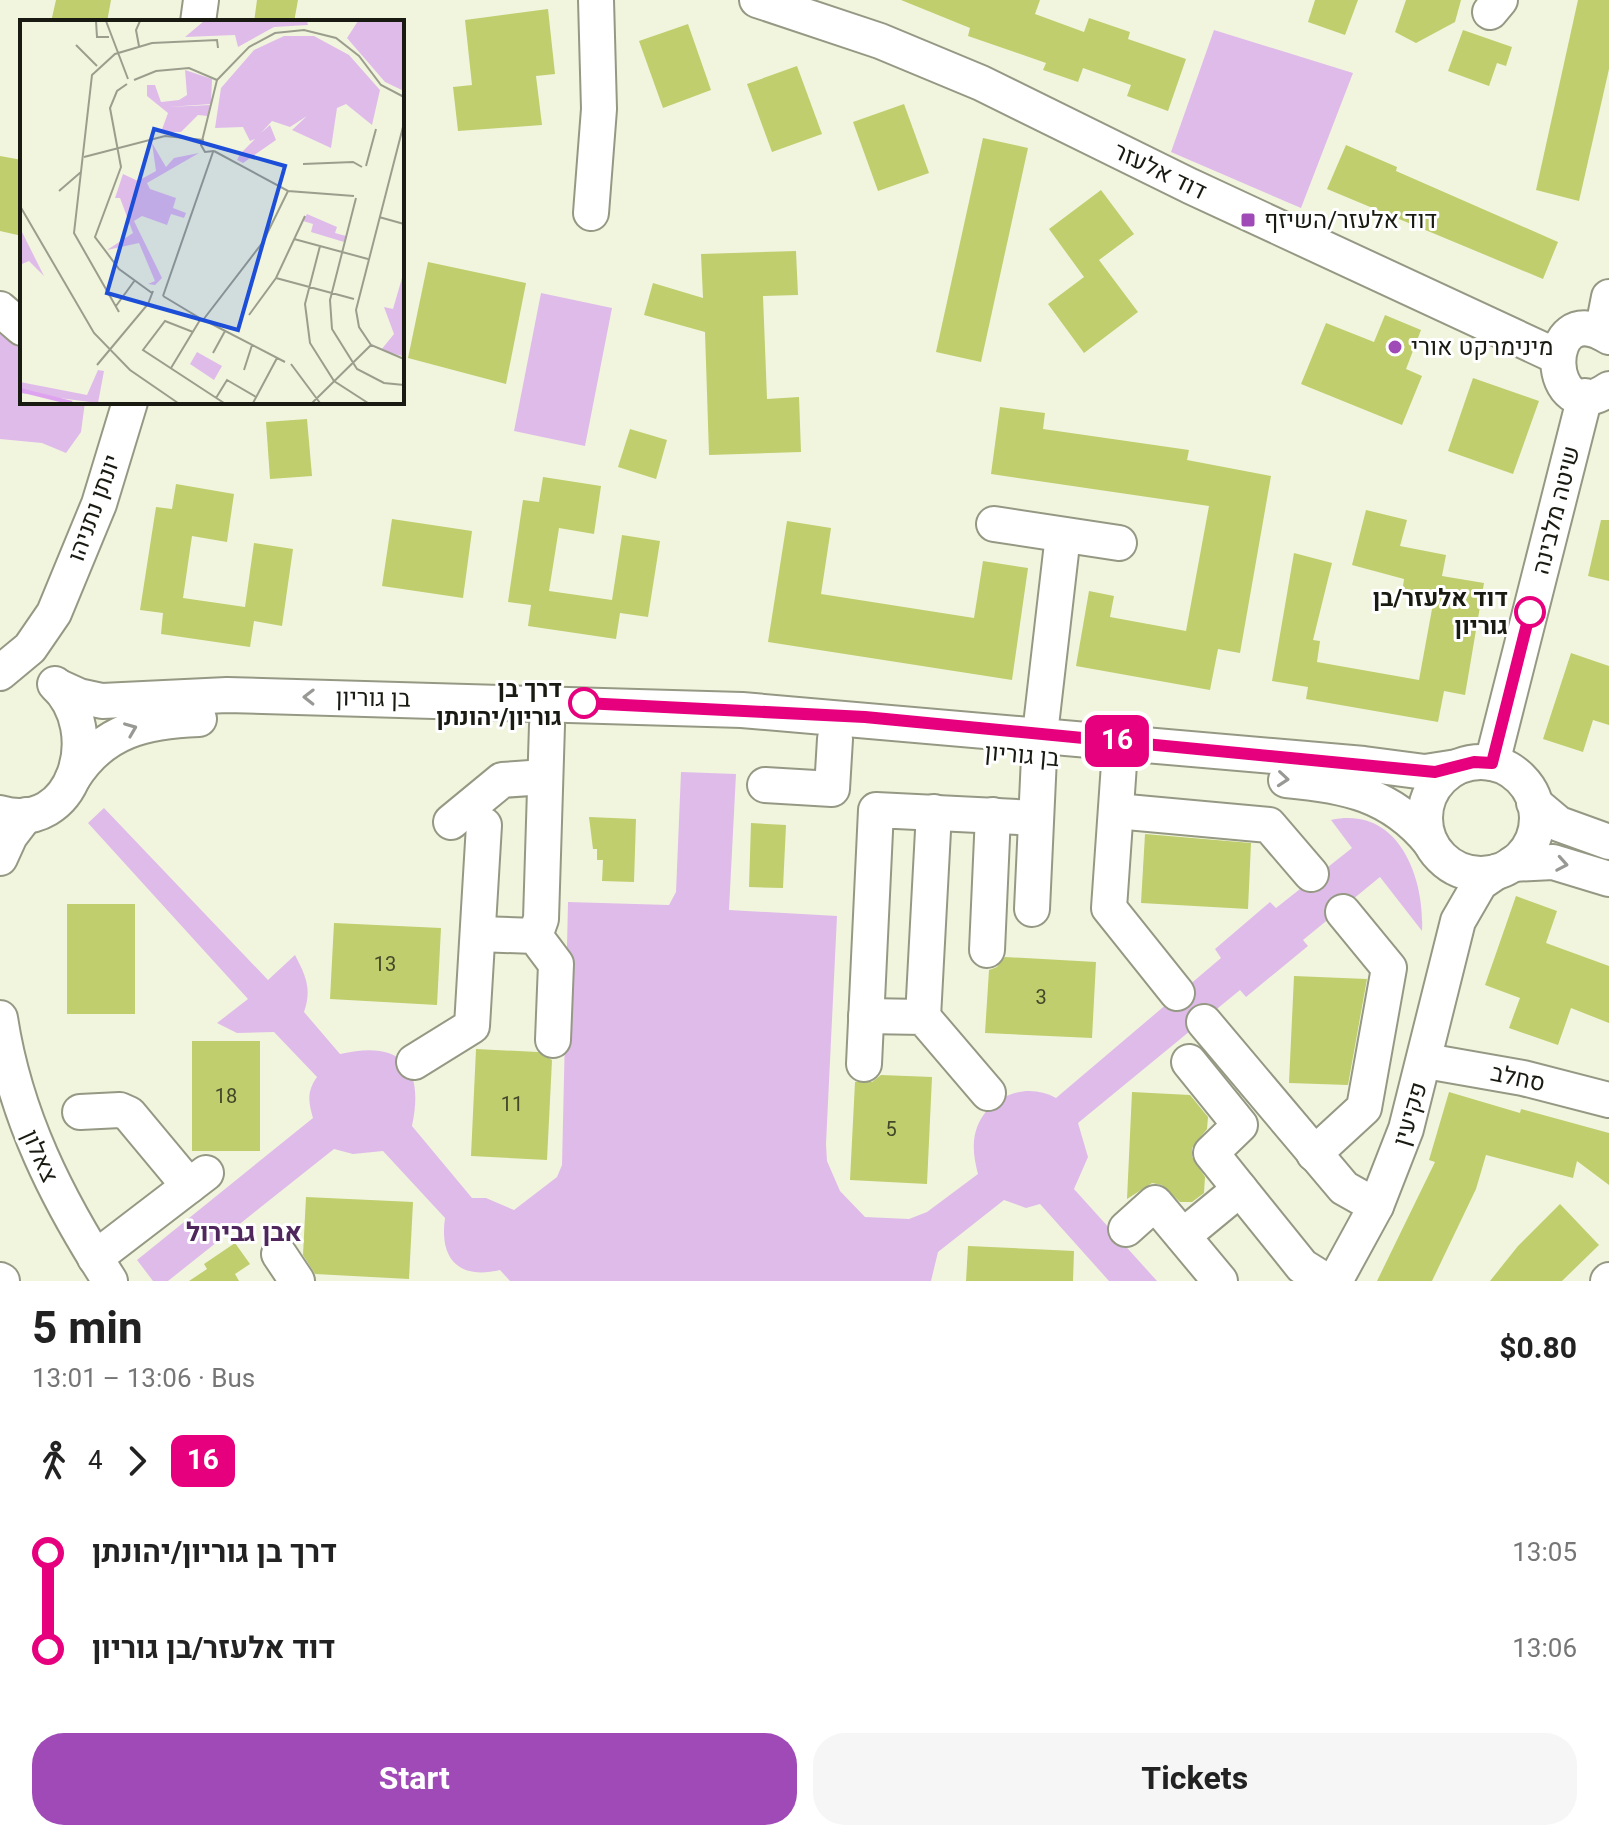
<!DOCTYPE html>
<meta charset="utf-8">
<style>
body{margin:0;font-family:Georgia,Heebo,serif;background:#f6f6f6;color:#222;height:100vh;display:flex;flex-direction:column;font-size:30px;white-space:nowrap}
*{box-sizing:border-box;margin:0}
p{font-size:26px;color:#767676}
.icon{flex:none;width:44px;height:44px;fill:none;stroke:currentColor;stroke-width:2;stroke-linecap:round;stroke-linejoin:round}
.map{position:relative;height:1281px;overflow:hidden}
.side{display:flex;flex-direction:column;background:#fff;flex:1}
.side>*{flex:none}
.badge{padding:0 16px;border-radius:12px;font-size:28px;line-height:52px}
.map>.badge{position:absolute;translate:-50% -50%;box-shadow:0 0 0 4px #fff}
.legs{display:flex;align-items:center;gap:12px;height:88px;padding:0 32px;font-size:26px}
.legs p{margin-inline-start:auto}
.summary{display:flex;align-items:center;justify-content:space-between;height:136px;padding:0 32px}
h1{font-size:44px;font-weight:700;line-height:60px}
.button{display:flex;gap:16px;margin-top:auto;padding:16px 32px}
.button a{flex:1;height:92px;border-radius:32px;background:#a04ab8;color:#fff;font-size:32px;font-weight:700;line-height:92px;text-align:center}
.button a+a{background:#f6f6f6;color:#222}
ul{padding:0 32px;list-style:none}
li{display:flex;align-items:center;gap:28px;height:96px;font-size:30px}
li i{display:grid;place-items:center;width:12px;height:100%;margin:0 10px;background:currentColor}
li i::after{content:'';width:20px;height:20px;margin:-10px;border:6px solid;border-radius:50%;background:#fff}
li p{margin-inline-start:auto}
li:first-child i{background:linear-gradient(#0000 50%,currentColor 0)}
li:last-child i{background:linear-gradient(currentColor 50%,#0000 0)}
.map>svg:first-child{display:block}
.green{fill:#dfbbea}
.building{fill:#c0ce6e}
.lines{fill:none;stroke-linecap:round;stroke-linejoin:round}
.minor-casing{stroke:#959984;stroke-width:38}
.minor{stroke:#fff;stroke-width:34}
.oneway{stroke:#989894}
.line-1-casing{stroke:#fff;stroke-width:18}
.line-1{stroke:#e6007e;stroke-width:12}
.poi-dot{fill:#a04ab8;stroke:#fff;stroke-width:3}
.stop-1-dot{fill:#fff;stroke:#e6007e;stroke-width:4}
.labels{text-anchor:middle;stroke-width:6;stroke-linejoin:round;paint-order:stroke}
.number-label{font-size:20px;fill:#434829}
.street-label{font-size:24px;fill:#191b12;stroke:#fff}
.poi-label{font-size:24px;fill:#191b12;stroke:#fff;text-anchor:start}
.stop-label{font-size:24px;font-weight:bold;fill:#191b12;stroke:#fff;text-anchor:end}
.neighbourhood-label{font-size:26px;font-weight:bold;fill:#50275c;stroke:#fff}
.inset-river{fill:none;stroke:#dea3ef;stroke-width:4}
.inset-road{fill:none;stroke:#9b9e8c;stroke-width:2}
.view{fill:#1d4ed8;fill-opacity:0.15;stroke:#1d4ed8;stroke-width:4}
.inset-edge{fill:none;stroke:#191b12;stroke-width:4}
</style>
<div class="map">
<svg width="1609" height="1281" viewBox="0 0 1609 1281">
<rect width="100%" height="100%" fill="#f1f5de"/>
<!-- green -->
<g class="green">
<path d="M 1214,30 L 1353,73 L 1301,208 L 1171,152 Z"/>
<path d="M 541,293 L 612,308 L 585,446 L 514,431 Z"/>
<path d="M 0,311 L 22,331 L 22,402 L 85,402 L 81,432 L 66,453 L 42,443 L 0,439 Z"/>
<path d="M 681,772 L 736,774 L 729,910 L 837,916 L 826,1144 L 827,1161 L 840,1191 L 865,1217 L 909,1219 L 927,1212 L 978,1174 C 975,1163 973,1152 974,1141 C 978,1101 1022,1079 1056,1098 L 1221,958 L 1215,949 L 1270,902 L 1276,908 L 1352,848 L 1331,820 C 1398,805 1425,877 1422,931 L 1380,877 L 1303,940 L 1308,946 L 1246,997 L 1240,990 L 1078,1123 L 1088,1157 L 1074,1189 L 1157,1281 L 1109,1281 L 1040,1204 L 1026,1208 L 1004,1200 L 938,1252 L 931,1281 L 510,1281 L 500,1270 C 459,1280 439,1259 445,1218 L 383,1151 L 353,1154 L 334,1149 L 168,1281 L 153,1281 L 137,1260 L 313,1118 C 308,1101 307,1091 317,1077 L 274,1032 L 237,1033 L 217,1023 L 248,999 L 88,823 L 104,808 L 268,980 L 295,955 C 306,976 312,989 304,1012 L 340,1054 C 400,1040 425,1065 412,1126 L 472,1198 L 486,1198 L 514,1210 L 557,1177 L 562,1165 L 568,902 L 669,905 L 676,892 Z"/>
</g>
<!-- building -->
<g class="building">
<path d="M 56,0 L 111,0 L 107,22 L 51,22 Z"/>
<path d="M 257,0 L 298,0 L 294,22 L 254,22 Z"/>
<path d="M 901,0 L 1040,0 L 1035,14 L 1084,32 L 1089,18 L 1130,32 L 1128,39 L 1186,59 L 1168,111 L 1127,96 L 1131,85 L 1083,68 L 1078,82 L 1043,70 L 1046,63 L 968,36 L 970,28 Z"/>
<path d="M 1315,0 L 1358,0 L 1345,35 L 1308,22 Z"/>
<path d="M 1406,0 L 1461,0 L 1455,22 L 1416,43 L 1395,32 Z"/>
<path d="M 1578,0 L 1609,0 L 1609,69 L 1579,201 L 1536,190 Z"/>
<path d="M 548,9 L 555,74 L 536,76 L 542,125 L 458,131 L 453,87 L 472,85 L 465,20 Z"/>
<path d="M 688,24 L 711,90 L 663,108 L 639,41 Z"/>
<path d="M 1463,30 L 1512,47 L 1506,66 L 1497,63 L 1489,86 L 1448,71 Z"/>
<path d="M 797,66 L 822,134 L 772,152 L 747,84 Z"/>
<path d="M 904,104 L 929,173 L 878,191 L 853,122 Z"/>
<path d="M 983,138 L 1028,148 L 981,362 L 936,352 Z"/>
<path d="M 1346,145 L 1397,167 L 1396,171 L 1558,242 L 1543,279 L 1327,189 Z"/>
<path d="M 0,156 L 22,160 L 22,236 L 0,231 Z"/>
<path d="M 1101,190 L 1134,234 L 1099,260 L 1138,312 L 1084,353 L 1048,304 L 1084,277 L 1049,229 Z"/>
<path d="M 796,251 L 798,295 L 763,296 L 767,399 L 799,397 L 801,452 L 709,455 L 705,332 L 644,315 L 653,283 L 703,298 L 701,254 Z"/>
<path d="M 428,262 L 526,283 L 506,384 L 408,358 Z"/>
<path d="M 1385,315 L 1421,330 L 1406,369 L 1422,376 L 1402,425 L 1301,384 L 1326,323 L 1374,342 Z"/>
<path d="M 1473,378 L 1539,401 L 1513,474 L 1448,451 Z"/>
<path d="M 1000,407 L 1045,413 L 1043,429 L 1189,450 L 1187,460 L 1271,476 L 1240,653 L 1218,649 L 1210,690 L 1076,666 L 1089,591 L 1114,596 L 1110,617 L 1186,631 L 1209,506 L 991,474 Z"/>
<path d="M 307,419 L 312,476 L 270,479 L 266,422 Z"/>
<path d="M 630,429 L 667,440 L 656,479 L 618,467 Z"/>
<path d="M 543,477 L 601,486 L 594,534 L 559,528 L 549,591 L 612,600 L 622,535 L 660,541 L 648,617 L 620,613 L 616,639 L 528,626 L 531,605 L 508,602 L 523,500 L 539,502 Z"/>
<path d="M 176,484 L 234,494 L 227,542 L 192,536 L 183,598 L 245,607 L 254,543 L 293,549 L 282,626 L 254,621 L 250,647 L 161,634 L 163,613 L 140,610 L 156,507 L 172,509 Z"/>
<path d="M 1366,510 L 1407,520 L 1400,546 L 1446,555 L 1442,576 L 1484,583 L 1465,695 L 1444,691 L 1438,722 L 1306,699 L 1308,687 L 1272,681 L 1294,553 L 1332,563 L 1313,640 L 1320,641 L 1317,662 L 1419,680 L 1434,598 L 1402,593 L 1404,579 L 1352,565 Z"/>
<path d="M 392,519 L 472,531 L 463,598 L 382,586 Z"/>
<path d="M 1601,520 L 1609,520 L 1609,581 L 1588,576 Z"/>
<path d="M 787,521 L 831,528 L 821,594 L 974,618 L 983,561 L 1028,568 L 1012,680 L 768,642 Z"/>
<path d="M 1571,653 L 1609,666 L 1609,725 L 1593,720 L 1583,752 L 1543,739 Z"/>
<path d="M 589,817 L 636,819 L 634,882 L 602,881 L 603,860 L 597,860 L 597,849 L 593,849 Z"/>
<path d="M 751,823 L 786,825 L 783,888 L 749,887 Z"/>
<path d="M 1145,834 L 1251,843 L 1248,909 L 1141,903 Z"/>
<path d="M 1516,896 L 1557,911 L 1546,943 L 1609,966 L 1609,1023 L 1571,1008 L 1558,1045 L 1509,1028 L 1520,998 L 1485,985 Z"/>
<rect x="67" y="904" width="68" height="110"/>
<path d="M 334,923 L 441,928 L 437,1005 L 330,999 Z"/>
<path d="M 1005,957 L 1096,962 L 1092,1038 L 985,1033 L 989,970 L 997,967 Z"/>
<path d="M 1294,976 L 1367,979 L 1348,1085 L 1289,1083 Z"/>
<rect x="192" y="1041" width="68" height="110"/>
<path d="M 476,1049 L 538,1052 L 552,1060 L 547,1160 L 471,1156 Z"/>
<path d="M 881,1075 L 932,1077 L 927,1184 L 850,1180 L 855,1082 L 872,1082 Z"/>
<path d="M 1132,1092 L 1190,1095 L 1208,1117 L 1207,1129 L 1192,1148 L 1192,1157 L 1205,1177 L 1204,1193 L 1192,1202 L 1180,1202 L 1162,1185 L 1152,1183 L 1127,1199 Z"/>
<path d="M 1449,1092 L 1520,1113 L 1521,1109 L 1609,1133 L 1609,1185 L 1577,1161 L 1573,1178 L 1486,1155 L 1476,1189 L 1432,1281 L 1377,1281 L 1435,1162 L 1429,1160 Z"/>
<path d="M 306,1197 L 413,1202 L 409,1279 L 315,1274 L 303,1255 Z"/>
<path d="M 1560,1204 L 1599,1245 L 1562,1281 L 1490,1281 L 1518,1246 Z"/>
<path d="M 235,1243 L 250,1264 L 235,1274 L 239,1281 L 189,1281 L 207,1269 L 204,1264 Z"/>
<path d="M 968,1246 L 1074,1251 L 1073,1281 L 966,1281 Z"/>
</g>
<g class="lines">
<defs>
<g id="minor">
<path d="M 757,0 L 880,41 L 981,83 L 1190,186 L 1556,356"/>
<path d="M 1490,12 L 1500,0"/>
<path d="M 198,22 L 201,0"/>
<path d="M 591,213 L 599,109 L 596,0"/>
<path d="M 0,309 L 22,328"/>
<path d="M 1602,333 L 1609,297"/>
<path d="M 1609,337 C 1539,293 1544,434 1609,389"/>
<path d="M 994,524 L 1119,543"/>
<path d="M 0,673 L 30,648 L 54,613 L 99,504 L 130,402"/>
<path d="M 57,686 L 79,696 L 102,701 L 227,695 L 742,710 L 1364,764 L 1425,772 L 1457,767"/>
<path d="M 1040,734 L 1063,535"/>
<circle cx="1481" cy="818" r="56"/>
<path d="M 1492,763 L 1585,396"/>
<path d="M 1119,764 L 1109,908 L 1177,993"/>
<path d="M 73,778 C 103,730 146,721 199,719"/>
<path d="M 1286,780 C 1344,785 1391,794 1430,842"/>
<path d="M 765,785 L 832,789 L 835,739"/>
<path d="M 1534,803 L 1559,824 L 1609,842"/>
<path d="M 1116,811 L 1269,825 L 1311,874"/>
<path d="M 0,813 C 75,835 105,730 55,684"/>
<path d="M 451,822 L 502,780 L 545,777"/>
<path d="M 0,858 L 10,836 L 26,815"/>
<path d="M 1512,864 L 1553,862 L 1609,879"/>
<path d="M 1032,909 L 1039,757"/>
<path d="M 478,934 L 535,936 L 556,964 L 553,1040"/>
<path d="M 535,936 L 541,919 L 547,725"/>
<path d="M 987,950 L 993,815"/>
<path d="M 866,1016 L 923,1017 L 988,1093"/>
<path d="M 923,1017 L 934,812"/>
<path d="M 0,1018 C 15,1116 57,1199 110,1281"/>
<path d="M 1204,1022 L 1344,1188 L 1376,1206"/>
<path d="M 1426,1061 L 1523,1078 L 1609,1100"/>
<path d="M 414,1062 L 472,1026 L 484,825"/>
<path d="M 1189,1062 L 1240,1125 L 1211,1153 L 1302,1266 L 1326,1281"/>
<path d="M 864,1064 L 876,810 L 1036,818"/>
<path d="M 80,1112 L 120,1110 L 129,1114 L 189,1186"/>
<path d="M 1314,1154 L 1364,1108 L 1389,968 L 1343,912"/>
<path d="M 1126,1229 L 1155,1203 L 1220,1281"/>
<path d="M 1183,1236 L 1240,1189"/>
<path d="M 279,1254 L 297,1281"/>
<path d="M 95,1258 L 206,1173"/>
<path d="M 0,1280 L 2,1281"/>
<path d="M 1335,1281 L 1376,1206 L 1406,1129 L 1458,921 L 1480,883 L 1496,872"/>
<path d="M 1608,1281 L 1609,1280"/>
</g>
</defs>
<!-- minor casing -->
<use href="#minor" class="minor-casing"/>
<!-- minor -->
<use href="#minor" class="minor"/>
</g>
<!-- one-way arrows -->
<defs><path id="oneway-chevron" d="M-2-3.5L2.5 0L-2 3.5" fill="none" stroke-width="1.6" stroke-linecap="round" stroke-linejoin="round" transform="scale(2)"/></defs>
<g class="oneway">
<use href="#oneway-chevron" transform="translate(309 697) rotate(-179)"/>
<use href="#oneway-chevron" transform="translate(131 729) rotate(-22)"/>
<use href="#oneway-chevron" transform="translate(1283 779) rotate(5)"/>
<use href="#oneway-chevron" transform="translate(1562 864) rotate(10)"/>
</g>
<g class="lines">
<defs>
<path id="line-1" d="M 584,703 L 865,717 L 1435,772 L 1474,762 L 1492,763 L 1530,612"/>
</defs>
<!-- line-1 casing -->
<use href="#line-1" class="line-1-casing"/>
<!-- line-1 -->
<use href="#line-1" class="line-1"/>
</g>
<!-- markers -->
<g class="poi-dot">
<rect x="1240" y="212" width="16" height="16" rx="4"/>
<circle cx="1395" cy="347" r="8"/>
</g>
<g class="stop-1-dot">
<circle cx="1530" cy="612" r="14"/>
<circle cx="584" cy="703" r="14"/>
</g>
<g class="labels">
<!-- number labels -->
<g class="number-label">
<text x="385" y="971">13</text>
<text x="1041" y="1004">3</text>
<text x="226" y="1103">18</text>
<text x="512" y="1111">11</text>
<text x="891" y="1136">5</text>
</g>
<!-- street labels -->
<g class="street-label">
<text transform="translate(1160 171) rotate(26)" y="8">דוד אלעזר</text>
<text transform="translate(94 508) rotate(-70)" y="8">יונתן נתניהו</text>
<text transform="translate(1556 510) rotate(-76)" y="8">שיטה מלבינה</text>
<text transform="translate(373 698) rotate(1)" y="8">בן גוריון</text>
<text transform="translate(1022 755) rotate(5)" y="8">בן גוריון</text>
<text transform="translate(1518 1078) rotate(12)" y="8">סחלב</text>
<text transform="translate(1410 1114) rotate(-73)" y="8">פקיעין</text>
<text transform="translate(40 1156) rotate(66)" y="8">צאלון</text>
</g>
<!-- poi labels -->
<g class="poi-label">
<text x="1264" y="228">דוד אלעזר/השיזף</text>
<text x="1411" y="355">מינימרקט אורי</text>
</g>
<!-- stop labels -->
<g class="stop-label">
<text x="1508" y="606">דוד אלעזר/בן<tspan x="1508" dy="28">גוריון</tspan></text>
<text x="562" y="697">דרך בן<tspan x="562" dy="28">גוריון/יהונתן</tspan></text>
</g>
<!-- neighbourhood labels -->
<g class="neighbourhood-label">
<text x="244" y="1241">אבן גבירול</text>
</g>
</g>
<!-- overview -->
<g transform="translate(20 20)">
<rect width="384" height="384" fill="#f1f5de"/>
<path d="M 184,1 L 287,1 L 288,5 L 254,7 L 218,27 L 215,15 L 165,17 ZM 338,1 L 384,1 L 384,71 L 365,62 L 327,18 ZM 264,16 L 294,16 L 329,35 L 360,70 L 352,105 L 326,84 L 317,88 L 311,128 L 272,110 L 287,96 L 270,107 L 252,101 L 241,113 L 250,105 L 256,120 L 223,143 L 217,140 L 220,134 L 235,119 L 230,121 L 223,107 L 195,108 L 201,68 L 234,30 ZM 165,50 L 192,59 L 191,84 L 148,87 L 190,85 L 188,96 L 178,95 L 161,112 L 141,112 L 148,93 L 127,76 L 127,65 L 135,65 L 141,82 L 159,80 L 167,75 ZM 132,123 L 146,147 L 154,138 L 179,133 L 127,163 L 130,169 L 156,178 L 153,188 L 166,193 L 164,198 L 151,194 L 147,205 L 122,196 L 114,201 L 142,258 L 135,265 L 128,264 L 135,261 L 119,223 L 87,230 L 113,213 L 100,178 L 95,178 L 103,154 L 118,161 L 136,151 ZM 287,194 L 317,207 L 315,213 L 326,216 L 324,222 L 291,212 L 293,204 L 283,201 ZM 0,208 L 24,256 L 9,241 L 2,244 L 0,254 ZM 384,251 L 384,314 L 382,336 L 361,330 L 374,314 L 364,287 L 373,289 ZM 177,332 L 202,346 L 194,360 L 170,344 ZM 78,350 L 84,351 L 78,383 L 0,373 L 0,362 L 67,375 Z" fill="#dfbbea"/>
<path class="inset-river" d="M 0,370 L 52,383"/>
<path class="inset-road" d="M 76,1 L 77,17 L 89,17M 86,1 L 108,59M 56,25 L 77,46M 119,26 L 116,10 L 120,1M 114,60 L 136,51 L 169,48 L 197,60M 107,64 L 97,71 L 90,88 L 101,147 L 75,217 L 99,249 L 132,273M 384,103 L 336,290 L 339,307 L 351,325 L 384,339M 194,131 L 185,132 L 181,125 L 197,60 L 229,27 L 255,13 L 284,10 L 316,18 L 339,36 L 361,65 L 384,77M 194,131 L 268,171 L 334,176M 64,137 L 145,116 L 184,120M 283,144 L 333,142 L 342,147M 346,146 L 356,109M 39,171 L 61,152M 336,178 L 310,280 L 312,309 L 337,349 L 364,363 L 384,365M 0,186 L 74,313 L 110,350 L 158,383M 359,197 L 384,204M 274,219 L 348,239M 300,226 L 285,284 L 290,323 L 314,361 L 348,383M 256,258 L 334,279M 143,276 L 183,300 L 243,222 L 268,171M 143,276 L 193,132M 96,286 L 115,260M 99,292 L 54,213 L 72,55 L 95,34 L 132,23 L 197,20 L 198,28M 229,295 L 256,258 L 285,196M 184,300 L 265,342M 173,312 L 145,301 L 123,330 L 204,383M 193,333 L 205,311M 271,344 L 300,383M 77,345 L 128,284 L 133,271M 151,348 L 180,300M 224,350 L 232,325M 196,378 L 207,360 L 236,377M 233,383 L 257,338M 292,383 L 351,325"/>
<path class="view" d="M 134,109 L 265,146 L 218,310 L 87,273 Z"/>
<rect width="384" height="384" class="inset-edge"/>
</g>
</svg>
<b class="badge" style="left:1117px;top:741px;background:#e6007e;color:#fff">16</b>
</div>
<section class="side">
<div class="summary"><div><h1>5 min</h1><p>13:01 – 13:06 · Bus</p></div><b>$0.80</b></div>
<div class="legs"><svg class="icon" aria-label="walk" viewBox="0 0 24 24"><circle cx="13" cy="4" r="2"/><path d="M13 8l-2 6 4 7M11 14l-3 7M7 12l3-4h3l4 4"/></svg>4<svg class="icon" aria-label="forward" viewBox="0 0 24 24"><path d="M9 5l7 7-7 7"/></svg><b class="badge" style="background:#e6007e;color:#fff">16</b></div>
<ul>
<li><i style="color:#e6007e"></i><b>דרך בן גוריון/יהונתן</b><p>13:05</p></li>
<li><i style="color:#e6007e"></i><b>דוד אלעזר/בן גוריון</b><p>13:06</p></li>
</ul>
<div class="button"><a>Start</a><a>Tickets</a></div>
</section>
